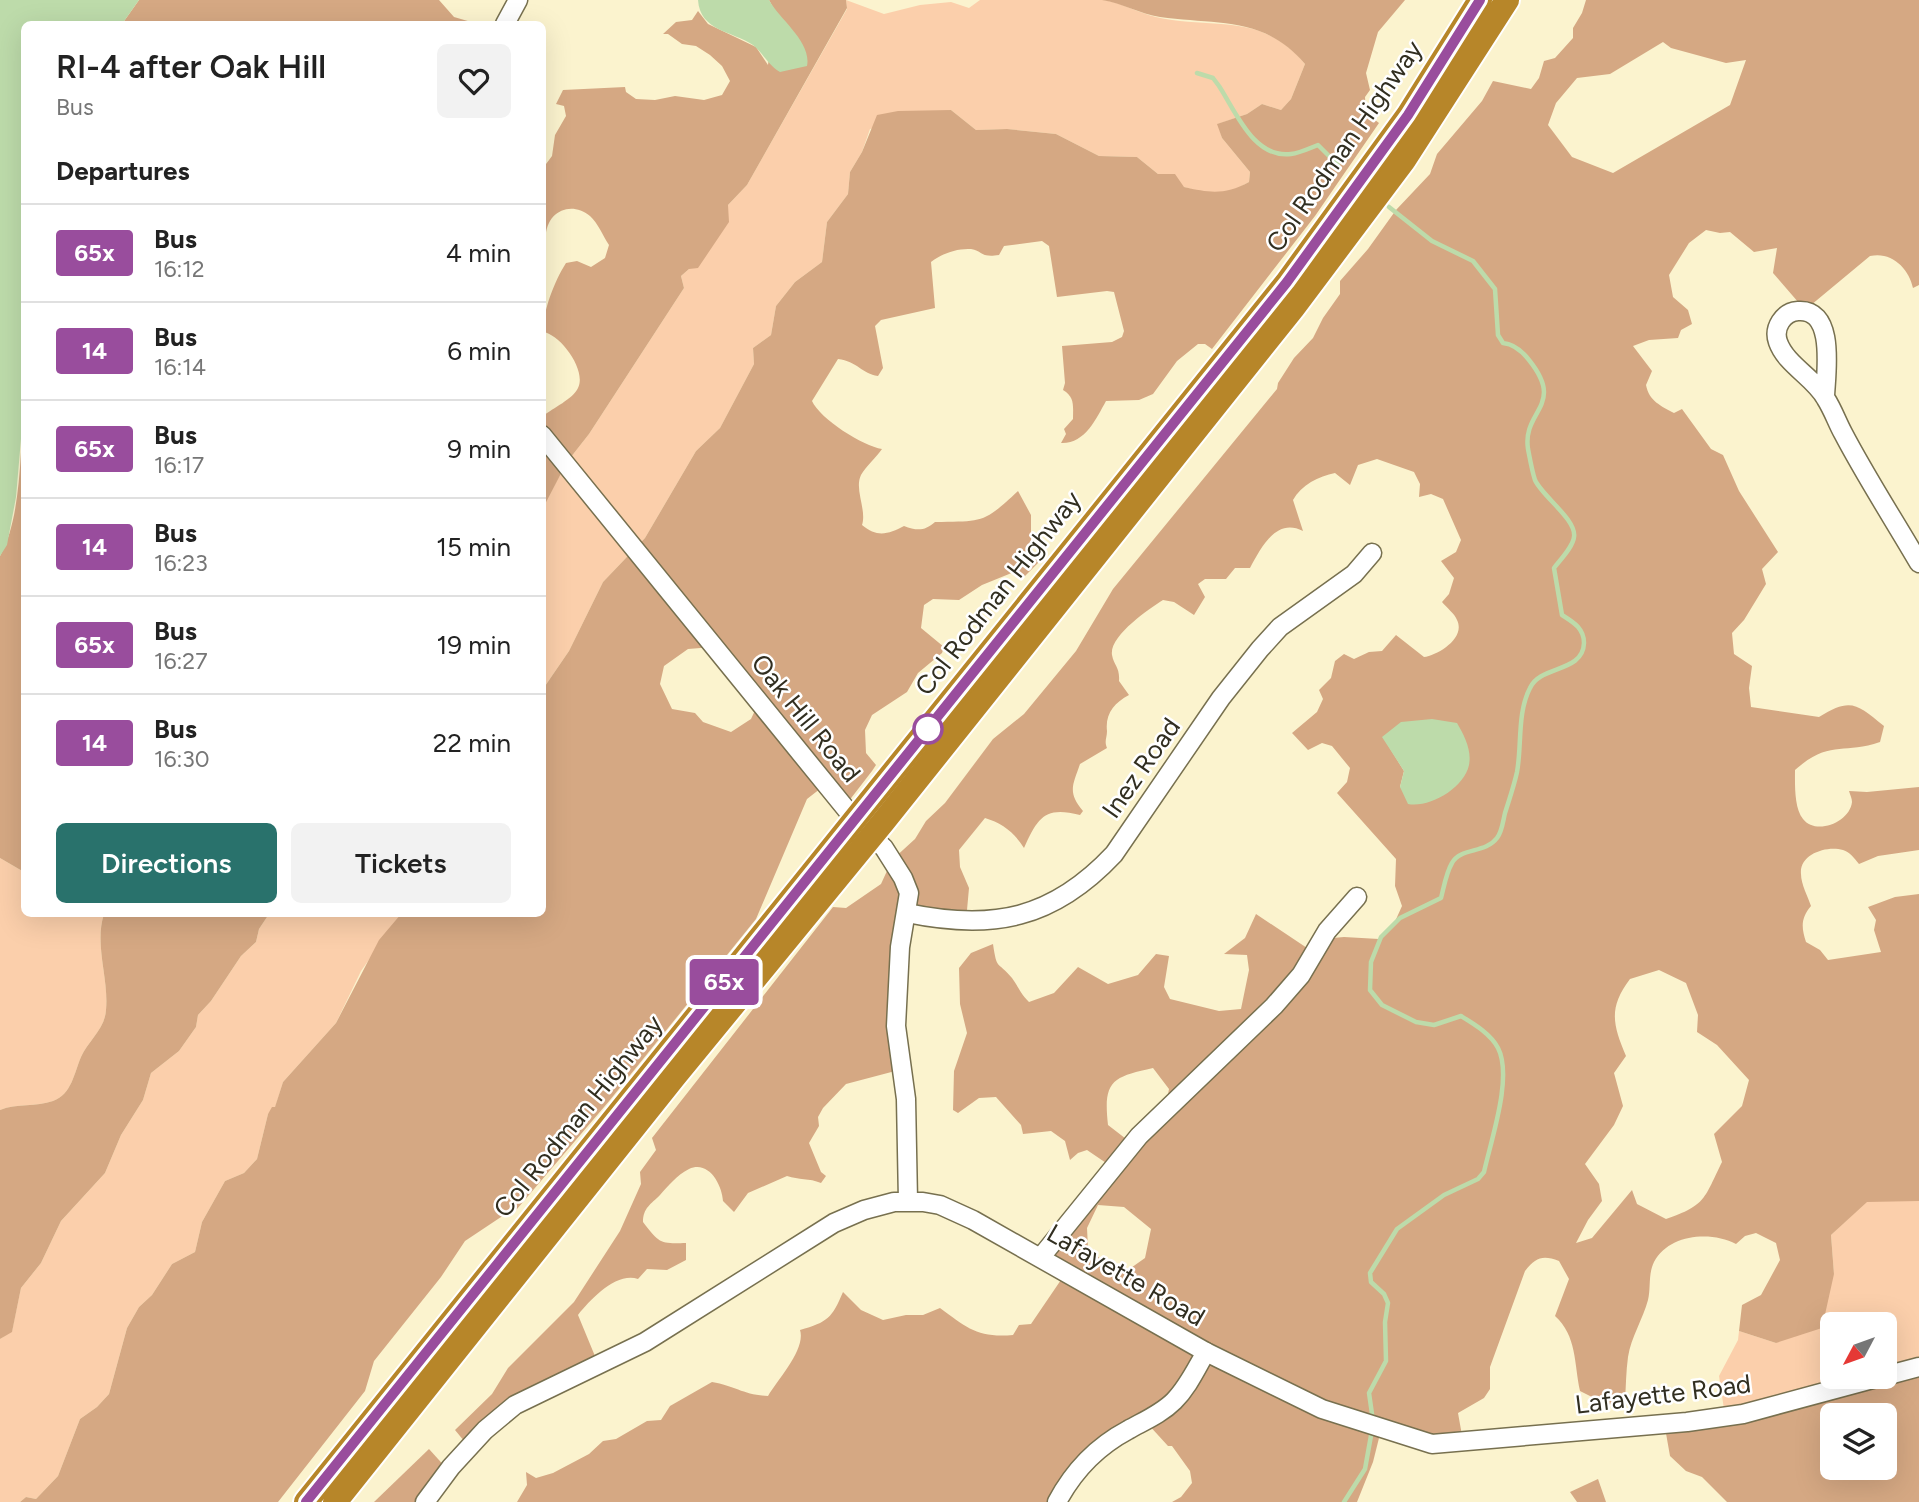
<!DOCTYPE html>
<style>
body{margin:0;font-family:Figtree,sans-serif;background:#f2f2f2;color:#222;height:100vh;display:flex;flex-direction:column;font-size:26px;white-space:nowrap}
*{box-sizing:border-box;margin:0}
p{font-size:23px;color:#767676}
.icon{flex:none;width:38px;height:38px;fill:none;stroke:currentColor;stroke-width:2;stroke-linecap:round;stroke-linejoin:round}
.map{position:relative;flex:1;overflow:hidden}
.sheet{position:absolute;left:21px;top:21px;width:525px;height:896px;display:flex;flex-direction:column;background:#fff;border-radius:10px;box-shadow:0 7px 28px #0002}
.sheet>*{flex:none}
.badge{padding:0 14px;border-radius:5px;font-size:24px;line-height:46px}
.needle{width:46px;rotate:229deg}
.tools{position:absolute;left:1820px;top:1312px;display:grid;gap:14px}
.tools a{display:grid;place-items:center;width:77px;height:77px;border-radius:10px;background:#fff;box-shadow:0 7px 28px #0002;font-size:35px}
.map>.badge{position:absolute;translate:-50% -50%;box-shadow:0 0 0 4px #fff}
h2{padding:0 35px;font-size:26px;line-height:63px}
.round{display:grid;place-items:center;flex:none;width:74px;height:74px;border-radius:10px;background:#f2f2f2}
.head{display:flex;align-items:center;justify-content:space-between;height:119px;padding:0 35px}
h1{font-size:33px;font-weight:600;line-height:52px}
.action{display:flex;gap:14px;margin-top:auto;padding:14px 35px}
.action a{flex:1;height:80px;border-radius:10px;background:#29726c;color:#fff;font-size:28px;font-weight:600;line-height:80px;text-align:center}
.action a+a{background:#f2f2f2;color:#222}
ul{padding:0;list-style:none}
li{display:flex;align-items:center;gap:21px;height:98px;padding:0 35px;border-top:2px solid #e0e0e0}
li div{flex:1}
li b{display:block;font-size:26px}
li em{font-style:normal}
li .badge{min-width:77px;font-weight:700;text-align:center}
.map>svg:first-child{display:block}
.green{fill:#fbcfab}
.forest{fill:#d5a883;fill-rule:evenodd}
.water{fill:#bddbaa}
.lines{fill:none;stroke-linecap:round;stroke-linejoin:round}
.stream{stroke:#bddbaa;stroke-width:4.5}
.minor-casing{stroke:#77704f;stroke-width:21}
.highway-casing{stroke:#fff;stroke-width:28}
.minor{stroke:#fff;stroke-width:18}
.highway{stroke:#b78629;stroke-width:24}
.line-casing{stroke:#fff;stroke-width:16}
.line{stroke:#994d9d;stroke-width:10}
.stop-dot{fill:#fff;stroke:#994d9d;stroke-width:3.5}
.labels{text-anchor:middle;stroke-width:5;stroke-linejoin:round;paint-order:stroke}
.street-label{font-size:26px;fill:#312e20;stroke:#fff}
</style>
<div class="map">
<svg width="1919" height="1502" viewBox="0 0 1919 1502">
<rect width="100%" height="100%" fill="#fbf3ce"/>
<!-- green -->
<g class="green">
<path d="M 846,0 L 884,14 L 920,5 L 951,2 L 969,8 L 980,0 C 1017,0 1069,0 1104,0 C 1122,3 1139,13 1156,17 C 1214,30 1261,11 1305,64 L 1291,99 L 1281,110 L 1262,104 L 1247,114 L 1218,124 L 1222,138 L 1250,172 L 1249,182 L 1231,192 L 1202,192 L 1184,187 L 1158,174 L 1137,157 L 1099,156 L 1056,134 L 1007,129 L 976,130 L 951,110 L 870,129 L 862,152 L 850,172 L 848,194 L 827,222 L 822,262 L 795,282 L 776,306 L 771,335 L 753,348 L 754,364 L 720,428 L 696,451 L 645,538 L 603,582 L 569,651 L 543,689 L 542,508 L 567,462 L 589,434 L 684,288 L 681,276 L 689,269 L 728,205 L 747,185 L 847,9 Z"/>
<path d="M 0,858 L 24,872 L 24,914 L 104,914 C 94,945 109,978 106,1010 C 105,1029 88,1041 81,1057 C 74,1073 72,1094 53,1101 C 36,1107 17,1103 0,1110 Z"/>
<path d="M 269,914 L 401,914 L 361,971 L 336,1023 L 283,1082 L 275,1108 L 268,1114 L 257,1159 L 244,1173 L 225,1181 L 202,1222 L 195,1252 L 172,1264 L 152,1295 L 139,1307 L 127,1328 L 109,1394 L 97,1407 L 80,1419 L 58,1476 L 36,1499 L 26,1497 L 20,1502 L 0,1502 L 0,1339 L 12,1331 L 21,1288 L 41,1263 L 61,1221 L 105,1173 L 121,1135 L 143,1100 L 151,1073 L 179,1051 L 196,1027 L 198,1015 L 211,1001 L 241,956 L 256,942 L 259,929 Z"/>
<path d="M 1867,1201 L 1919,1201 L 1919,1368 L 1885,1377 L 1885,1325 L 1832,1325 L 1832,1377 L 1884,1377 L 1784,1404 L 1724,1409 L 1719,1376 L 1738,1340 L 1739,1331 L 1776,1343 L 1834,1274 L 1831,1235 Z"/>
</g>
<!-- forest -->
<g class="forest">
<path d="M 139,0 L 439,0 L 454,17 L 478,24 L 122,24 Z"/>
<path d="M 769,0 L 846,0 L 847,8 L 747,185 L 728,205 L 729,222 L 698,268 L 689,269 L 681,276 L 684,288 L 589,434 L 567,462 L 543,508 L 543,416 C 553,408 573,399 578,388 C 587,370 560,334 543,332 C 543,311 554,282 566,263 L 577,261 L 591,267 L 605,258 L 609,245 C 603,236 598,223 590,216 C 569,199 543,214 546,242 L 543,245 L 543,168 L 552,156 L 555,135 L 566,116 L 564,106 L 556,104 L 563,90 L 625,87 L 626,92 L 636,99 L 655,100 L 675,96 L 704,100 L 722,95 L 730,81 L 722,66 L 710,55 L 696,46 L 682,44 L 668,34 L 663,34 L 676,22 L 692,20 L 698,11 L 708,24 L 756,47 L 768,65 L 775,11 Z"/>
<path d="M 1102,0 L 1405,0 L 1378,32 L 1366,73 L 1370,90 L 1365,97 L 1366,113 L 1379,123 L 1315,216 L 1212,349 L 1205,344 L 1198,344 L 1177,361 L 1153,394 L 1139,400 L 1106,401 C 1096,419 1085,444 1061,443 L 1066,434 L 1064,429 L 1073,419 C 1073,406 1075,397 1063,390 L 1065,383 L 1062,346 L 1112,342 L 1122,337 L 1124,331 L 1114,292 L 1107,291 L 1057,297 L 1049,246 L 1042,241 L 1004,246 L 999,255 C 980,258 983,251 971,249 C 957,248 941,254 931,262 L 935,308 L 881,320 L 875,326 L 883,368 L 878,376 C 862,374 857,361 838,359 L 812,401 C 820,419 863,446 882,449 C 876,458 866,466 861,475 C 854,489 867,510 862,525 C 877,538 889,534 904,526 C 917,531 925,531 935,522 C 983,521 983,524 1018,491 L 1031,515 L 1031,551 L 1042,559 L 1023,578 L 1014,572 L 982,585 L 959,600 L 933,599 L 924,605 L 921,628 L 944,647 L 942,653 L 918,673 L 907,692 L 872,715 L 865,730 L 866,753 L 876,765 L 872,771 L 845,806 L 825,785 L 807,799 L 756,919 L 610,1100 L 517,1209 L 501,1217 L 465,1241 L 441,1277 L 374,1361 L 365,1391 L 278,1502 L 20,1502 L 26,1497 L 36,1499 L 58,1476 L 80,1419 L 97,1407 L 109,1394 L 127,1328 L 139,1307 L 152,1295 L 172,1264 L 195,1252 L 202,1222 L 225,1181 L 244,1173 L 257,1159 L 268,1114 L 272,1107 L 275,1107 L 283,1082 L 336,1023 L 379,940 L 401,914 L 542,914 L 543,689 L 569,651 L 603,582 L 645,538 L 696,451 L 720,428 L 754,364 L 753,348 L 771,335 L 776,306 L 795,282 L 822,262 L 827,222 L 848,194 L 850,172 L 862,152 L 877,115 L 898,111 L 951,110 L 976,130 L 1007,129 L 1056,134 L 1099,156 L 1137,157 L 1158,174 L 1175,174 L 1184,187 C 1210,193 1225,195 1249,182 L 1250,172 L 1222,138 L 1217,124 L 1247,114 L 1262,104 L 1281,110 L 1291,99 L 1305,64 C 1264,15 1215,25 1160,17 C 1140,14 1122,3 1102,0 ZM 713,647 L 758,704 L 751,719 L 731,732 L 703,722 L 695,713 L 672,709 L 660,684 L 664,666 L 688,649 Z"/>
<path d="M 1586,0 L 1919,0 L 1919,285 L 1913,288 C 1909,269 1892,251 1870,256 L 1805,310 L 1773,273 L 1777,248 L 1754,252 L 1730,232 L 1720,233 L 1706,230 L 1689,243 L 1669,275 L 1673,297 L 1688,310 L 1692,324 L 1681,330 L 1678,338 L 1649,340 L 1633,346 L 1652,371 L 1646,385 C 1649,401 1661,406 1674,413 L 1682,409 L 1711,449 L 1723,455 L 1739,491 L 1778,552 L 1762,569 L 1766,584 L 1744,620 L 1732,633 L 1734,654 L 1752,666 L 1749,688 L 1751,707 L 1819,717 C 1851,697 1857,704 1884,726 L 1880,742 C 1843,755 1830,739 1795,770 C 1795,784 1794,808 1803,819 C 1816,836 1850,822 1852,802 C 1852,798 1850,795 1849,791 L 1867,792 L 1919,787 L 1919,850 L 1878,856 L 1859,864 C 1854,858 1850,852 1843,850 C 1827,845 1799,854 1801,874 C 1801,884 1808,897 1811,906 C 1801,918 1801,927 1806,942 L 1820,950 L 1828,960 L 1881,952 L 1874,930 L 1876,920 L 1868,907 L 1895,897 L 1919,894 L 1919,1201 L 1867,1202 L 1831,1235 L 1834,1274 L 1822,1328 L 1776,1343 L 1739,1331 L 1742,1305 L 1761,1295 L 1780,1260 L 1776,1243 L 1756,1233 L 1745,1236 L 1736,1244 C 1711,1231 1669,1234 1654,1262 C 1648,1274 1651,1288 1648,1300 C 1643,1319 1631,1337 1628,1357 C 1626,1371 1626,1386 1625,1400 L 1608,1405 L 1580,1391 C 1574,1363 1577,1336 1555,1316 L 1569,1279 L 1559,1261 C 1543,1255 1536,1257 1525,1271 L 1490,1367 L 1490,1389 L 1484,1398 L 1458,1413 L 1463,1441 L 1380,1434 L 1373,1462 L 1357,1502 L 1172,1502 L 1181,1497 L 1192,1483 L 1190,1471 L 1172,1446 L 1168,1446 L 1147,1423 L 1110,1440 L 1057,1502 L 517,1502 L 527,1485 L 526,1472 L 536,1478 L 553,1473 L 589,1454 L 603,1441 L 616,1439 L 647,1421 L 661,1420 L 670,1406 L 712,1382 C 735,1386 744,1395 768,1396 C 779,1378 806,1349 800,1330 C 828,1322 832,1318 843,1292 L 861,1310 L 883,1320 L 906,1315 L 923,1315 L 940,1308 C 967,1328 978,1338 1013,1335 L 1019,1325 L 1031,1324 L 1065,1274 L 1047,1262 L 1077,1212 L 1097,1205 L 1112,1167 L 1087,1150 L 1078,1153 L 1070,1160 L 1065,1141 L 1051,1131 L 1023,1134 L 1021,1125 L 996,1097 L 979,1098 L 958,1113 L 953,1110 L 954,1071 L 967,1033 L 960,1004 L 959,968 L 971,953 L 993,944 C 997,971 997,960 1012,978 C 1018,986 1020,993 1029,1002 L 1054,993 L 1078,967 L 1108,984 L 1138,975 L 1156,954 L 1169,956 L 1164,987 L 1170,999 L 1219,1011 L 1241,1009 L 1249,970 L 1247,955 L 1224,954 L 1245,938 L 1256,914 L 1313,952 L 1322,939 L 1344,937 L 1379,939 L 1393,926 L 1402,906 L 1395,886 L 1396,859 L 1337,793 L 1347,782 L 1350,768 L 1332,746 L 1322,743 L 1308,750 L 1292,733 L 1317,712 L 1323,699 L 1319,690 L 1331,678 L 1335,661 L 1344,654 L 1354,659 L 1369,652 L 1382,651 L 1396,635 L 1424,657 C 1438,655 1466,638 1457,620 C 1455,614 1446,607 1442,602 L 1449,594 L 1454,578 L 1441,561 L 1456,552 L 1461,540 L 1443,499 L 1431,494 L 1419,497 L 1420,484 L 1414,472 L 1377,459 L 1358,465 L 1350,485 L 1335,473 C 1319,476 1301,485 1293,500 L 1303,531 C 1276,517 1261,548 1250,568 L 1235,568 L 1226,579 L 1205,579 L 1198,584 L 1205,597 L 1194,615 L 1174,602 L 1163,600 C 1149,609 1109,636 1112,655 C 1114,666 1120,667 1119,681 L 1129,695 C 1114,703 1105,714 1107,731 C 1107,738 1104,741 1107,748 L 1080,764 C 1073,785 1067,792 1083,811 L 1080,815 C 1045,806 1038,817 1024,848 C 1015,833 1002,823 985,818 L 959,850 L 960,867 L 969,888 L 966,921 L 910,915 L 899,1070 L 846,1084 L 823,1108 L 818,1117 L 819,1126 L 809,1143 L 821,1172 L 826,1176 L 821,1183 C 809,1178 799,1180 787,1176 L 748,1193 L 734,1212 L 723,1201 C 722,1185 709,1160 689,1169 C 677,1175 668,1186 660,1195 C 651,1204 643,1208 643,1222 C 659,1243 660,1244 686,1243 L 686,1260 L 667,1270 L 647,1269 L 638,1279 C 616,1272 591,1299 578,1315 L 597,1361 L 524,1400 L 469,1447 L 455,1430 L 492,1394 L 508,1368 L 574,1302 L 620,1231 L 641,1184 L 640,1172 L 656,1150 L 652,1138 L 833,907 L 846,908 L 881,884 L 892,860 L 915,839 L 926,821 L 945,803 L 993,739 L 1024,714 L 1076,651 L 1113,589 L 1277,389 L 1278,383 L 1294,358 L 1313,338 L 1323,318 L 1340,294 L 1340,281 L 1368,249 L 1396,210 L 1430,174 L 1437,154 L 1482,101 L 1493,81 L 1531,89 L 1539,78 L 1544,61 L 1555,58 L 1573,38 L 1573,28 L 1582,13 ZM 1663,42 L 1671,48 L 1726,63 L 1746,60 L 1730,105 L 1613,173 L 1572,157 L 1548,125 L 1556,103 L 1577,78 L 1610,74 ZM 1383,737 L 1439,798 L 1400,787 L 1404,771 ZM 1659,970 L 1686,983 L 1698,1015 L 1697,1032 L 1717,1045 L 1749,1080 L 1742,1106 L 1714,1134 L 1722,1162 C 1704,1198 1707,1205 1666,1219 L 1637,1204 L 1632,1190 L 1592,1238 L 1576,1243 L 1588,1220 L 1602,1201 L 1599,1184 L 1585,1164 L 1614,1125 L 1623,1106 L 1614,1073 L 1626,1056 C 1613,1025 1608,1008 1630,979 ZM 1153,1068 L 1169,1089 L 1165,1110 L 1130,1142 L 1108,1125 C 1103,1081 1112,1077 1153,1068 ZM 1098,1205 L 1124,1207 L 1151,1229 L 1145,1258 L 1128,1270 L 1110,1267 L 1088,1248 L 1087,1228 Z"/>
<path d="M 24,404 L 24,872 L 0,858 L 0,556 C 22,517 20,449 24,404 Z"/>
<path d="M 104,914 L 269,914 L 259,929 L 256,942 L 241,956 L 211,1001 L 198,1015 L 196,1027 L 179,1051 L 151,1073 L 143,1100 L 121,1135 L 105,1173 L 61,1221 L 41,1263 L 21,1288 L 12,1332 L 0,1339 L 0,1110 C 17,1103 36,1107 53,1101 C 72,1094 74,1073 81,1057 C 88,1041 105,1029 106,1010 C 109,978 94,945 104,914 Z"/>
<path d="M 1919,1368 L 1919,1502 L 1727,1502 L 1702,1477 L 1686,1471 L 1670,1456 L 1664,1422 L 1722,1413 ZM 1832,1416 L 1885,1416 L 1885,1468 L 1832,1468 Z"/>
<path d="M 429,1449 L 448,1470 L 425,1502 L 374,1502 Z"/>
<path d="M 1598,1479 L 1606,1502 L 1577,1502 L 1570,1492 Z"/>
</g>
<!-- water -->
<g class="water">
<path d="M 0,0 L 139,0 L 122,24 L 24,24 L 24,404 L 16,497 L 7,545 L 0,556 Z"/>
<path d="M 698,0 L 769,0 C 780,20 812,42 807,66 L 780,72 C 768,65 763,53 753,45 C 732,31 700,31 698,0 Z"/>
<path d="M 1432,719 L 1457,723 C 1464,735 1472,750 1469,765 C 1464,788 1430,808 1408,804 L 1400,787 L 1404,771 L 1382,737 L 1401,722 Z"/>
</g>
<g class="lines">
<!-- stream -->
<g class="stream">
<path d="M 1197,73 L 1213,78 L 1219,86 C 1236,112 1254,159 1291,154 C 1300,153 1310,148 1318,145 L 1338,165"/>
<path d="M 1373,1421 L 1369,1393 L 1386,1361 L 1385,1322 L 1388,1303 L 1384,1294 L 1371,1282 L 1370,1273 L 1397,1229 L 1444,1195 L 1478,1179 L 1484,1172 C 1491,1140 1513,1077 1498,1048 C 1491,1034 1474,1024 1461,1016 L 1434,1025 L 1416,1022 L 1382,1005 L 1370,990 L 1371,962 L 1381,937 L 1400,918 L 1441,898 C 1444,887 1446,873 1452,863 C 1461,847 1485,854 1497,838 C 1502,832 1503,821 1505,813 C 1509,800 1514,786 1517,772 C 1522,745 1517,713 1530,688 C 1540,665 1583,673 1584,643 C 1584,628 1573,622 1562,615 L 1554,568 C 1560,560 1573,547 1574,537 C 1577,520 1542,496 1535,480 C 1532,471 1530,459 1528,449 C 1522,410 1566,406 1529,360 C 1522,351 1514,344 1503,343 L 1498,335 L 1495,289 L 1473,261 L 1432,241 L 1389,207"/>
<path d="M 1344,1502 L 1365,1469 L 1372,1430"/>
</g>
<defs>
<g id="minor">
<path d="M 505,24 L 518,0"/>
<path d="M 1825,396 C 1826,373 1836,308 1798,311 C 1783,312 1773,328 1778,342 C 1786,365 1815,378 1826,399 C 1833,410 1837,422 1843,433 C 1866,477 1894,520 1919,563"/>
<path d="M 542,435 L 855,820 L 884,848 L 903,878 L 909,893 L 900,947 L 896,1026 L 906,1099 L 908,1201"/>
<path d="M 907,913 C 993,931 1053,919 1114,854 L 1221,698 L 1260,649 L 1280,627 L 1354,574 L 1372,553"/>
<path d="M 1041,1257 L 1139,1136 L 1274,1006 L 1301,975 L 1327,931 L 1357,897"/>
<path d="M 1885,1376 L 1919,1367"/>
<path d="M 425,1502 L 451,1467 L 485,1430 L 515,1405 L 645,1342 L 834,1223 L 864,1210 L 894,1202 L 923,1202 L 940,1205 L 973,1220 L 1206,1352 L 1322,1409 L 1432,1444 L 1687,1422 L 1743,1414 L 1880,1377"/>
<path d="M 1057,1502 C 1074,1470 1096,1447 1128,1430 C 1144,1421 1161,1414 1174,1401 C 1188,1387 1196,1369 1206,1352"/>
</g>
<g id="highway">
<path d="M 306,1502 L 1287,282 L 1408,115 L 1480,0"/>
<path d="M 335,1502 L 674,1077 L 884,821 L 1293,308 L 1404,160 L 1507,0"/>
</g>
</defs>
<!-- minor casing -->
<use href="#minor" class="minor-casing"/>
<!-- highway casing -->
<use href="#highway" class="highway-casing"/>
<!-- minor -->
<use href="#minor" class="minor"/>
<!-- highway -->
<use href="#highway" class="highway"/>
</g>
<g class="lines">
<defs>
<path id="line" d="M 306,1502 L 1287,282 L 1408,115 L 1480,0"/>
</defs>
<!-- line casing -->
<use href="#line" class="line-casing"/>
<!-- line -->
<use href="#line" class="line"/>
</g>
<!-- markers -->
<circle class="stop-dot" cx="928" cy="729" r="14"/>
<g class="labels">
<!-- street labels -->
<g class="street-label">
<text transform="translate(1344 146) rotate(-55)" y="9">Col Rodman Highway</text>
<text transform="translate(998 593) rotate(-52)" y="9">Col Rodman Highway</text>
<text transform="translate(806 718) rotate(51)" y="9">Oak Hill Road</text>
<text transform="translate(1141 768) rotate(-55)" y="9">Inez Road</text>
<text transform="translate(578 1116) rotate(-51)" y="9">Col Rodman Highway</text>
<text transform="translate(1126 1275) rotate(30)" y="9">Lafayette Road</text>
<text transform="translate(1663 1394) rotate(-7)" y="9">Lafayette Road</text>
</g>
</g>
</svg>
<div class="tools">
<a><svg class="needle" viewBox="-14 -14 28 28"><path d="M0-13l5 13h-10z" fill="#e53935"/><path d="M0 13l5-13h-10z" fill="#767676"/></svg></a>
<a><svg class="icon" aria-label="layers" viewBox="0 0 24 24"><path d="M12 4l9 5-9 5-9-5zM3 14l9 5 9-5"/></svg></a>
</div>
<b class="badge" style="left:724px;top:982px;background:#994d9d;color:#fff">65x</b>
<section class="sheet">
<div class="head"><div><h1>RI-4 after Oak Hill</h1><p>Bus</p></div><a class="round"><svg class="icon" aria-label="heart" viewBox="0 0 24 24"><path d="M12 20l-8-8c-3-5 5-10 8-4 3-6 11-1 8 4z"/></svg></a></div>
<h2>Departures</h2>
<ul>
<li><span class="badge" style="background:#994d9d;color:#fff">65x</span><div><b>Bus</b><p>16:12</p></div><em>4 min</em></li>
<li><span class="badge" style="background:#994d9d;color:#fff">14</span><div><b>Bus</b><p>16:14</p></div><em>6 min</em></li>
<li><span class="badge" style="background:#994d9d;color:#fff">65x</span><div><b>Bus</b><p>16:17</p></div><em>9 min</em></li>
<li><span class="badge" style="background:#994d9d;color:#fff">14</span><div><b>Bus</b><p>16:23</p></div><em>15 min</em></li>
<li><span class="badge" style="background:#994d9d;color:#fff">65x</span><div><b>Bus</b><p>16:27</p></div><em>19 min</em></li>
<li><span class="badge" style="background:#994d9d;color:#fff">14</span><div><b>Bus</b><p>16:30</p></div><em>22 min</em></li>
</ul>
<div class="action"><a>Directions</a><a>Tickets</a></div>
</section>
</div>
